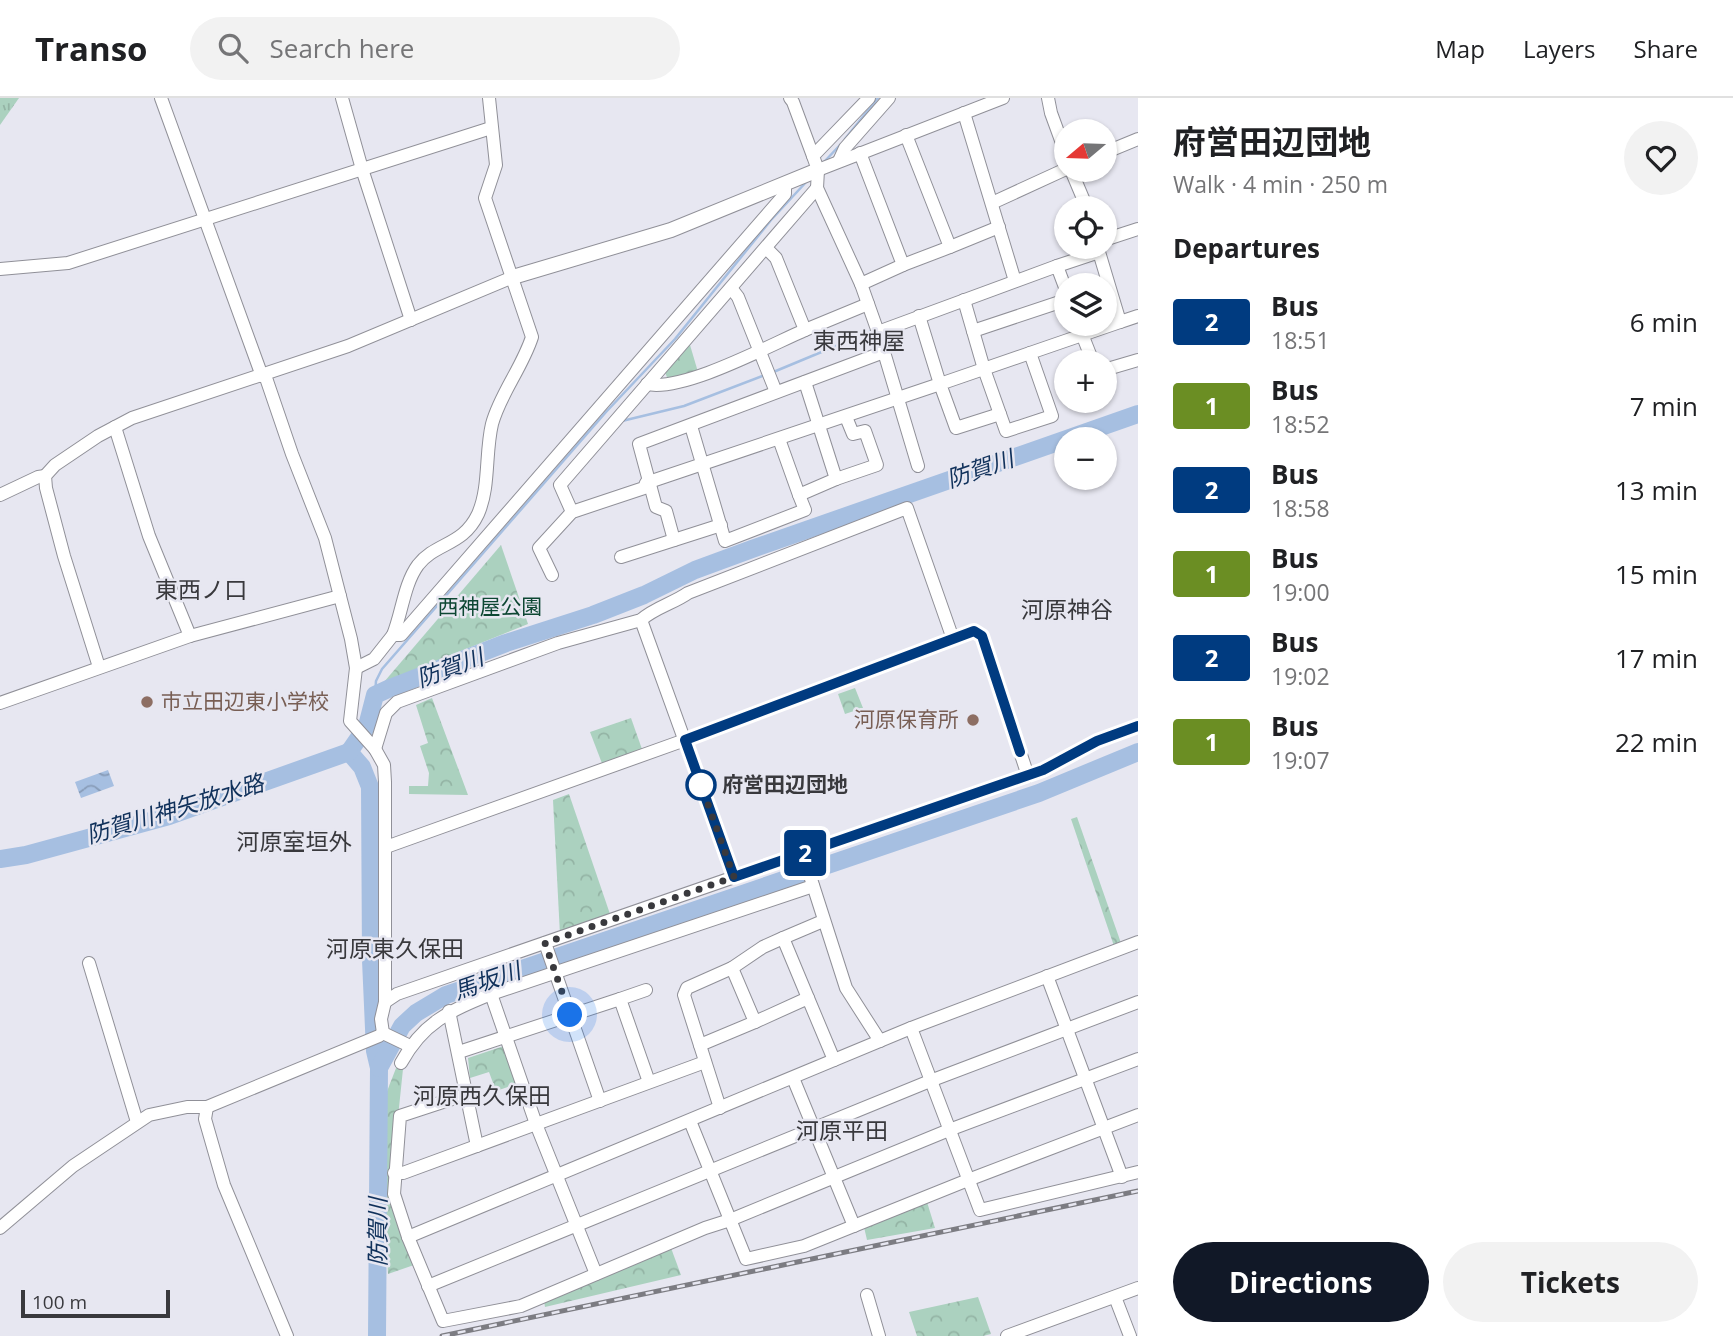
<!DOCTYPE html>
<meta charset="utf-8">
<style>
body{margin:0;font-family:"Open Sans","Noto Sans JP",sans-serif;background:#f2f2f2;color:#202124;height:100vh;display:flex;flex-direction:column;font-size:26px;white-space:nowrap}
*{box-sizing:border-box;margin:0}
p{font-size:23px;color:#757577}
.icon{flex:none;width:38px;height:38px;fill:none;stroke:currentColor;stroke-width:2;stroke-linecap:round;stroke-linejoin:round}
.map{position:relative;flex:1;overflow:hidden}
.sheet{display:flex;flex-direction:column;background:#fff;width:595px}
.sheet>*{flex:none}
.badge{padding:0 14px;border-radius:5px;font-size:24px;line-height:46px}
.needle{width:46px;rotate:251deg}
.tools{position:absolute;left:1054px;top:21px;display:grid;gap:14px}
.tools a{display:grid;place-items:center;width:63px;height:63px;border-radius:50%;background:#fff;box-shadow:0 2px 5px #0004;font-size:35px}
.scale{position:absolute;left:21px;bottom:18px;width:149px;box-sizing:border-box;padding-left:7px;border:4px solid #39393d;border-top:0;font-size:19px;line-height:24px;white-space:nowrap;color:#39393d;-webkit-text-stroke:5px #e7e7f1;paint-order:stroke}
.you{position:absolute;width:35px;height:35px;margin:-18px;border:5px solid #fff;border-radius:50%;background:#1a73e8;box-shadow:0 0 0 10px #1a73e833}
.map>.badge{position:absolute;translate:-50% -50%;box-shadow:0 0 0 4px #fff}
h2{padding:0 35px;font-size:26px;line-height:63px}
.round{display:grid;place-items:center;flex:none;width:74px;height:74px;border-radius:37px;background:#f2f2f2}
.overview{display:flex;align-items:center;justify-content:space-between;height:119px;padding:0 35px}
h1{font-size:33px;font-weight:700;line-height:52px}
.action{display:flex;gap:14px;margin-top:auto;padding:14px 35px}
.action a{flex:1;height:80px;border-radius:42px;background:#111827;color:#fff;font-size:28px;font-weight:700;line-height:80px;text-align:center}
.action a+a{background:#f2f2f2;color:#202124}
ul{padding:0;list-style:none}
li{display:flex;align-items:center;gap:21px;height:84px;padding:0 35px}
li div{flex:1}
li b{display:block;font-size:26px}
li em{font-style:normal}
li .badge{min-width:77px;font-weight:700;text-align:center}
header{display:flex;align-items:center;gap:42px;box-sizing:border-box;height:98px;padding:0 35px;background:#fff;border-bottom:2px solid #e0e0e0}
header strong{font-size:33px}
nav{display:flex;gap:38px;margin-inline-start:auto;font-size:24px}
.search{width:490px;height:63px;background:#f2f2f2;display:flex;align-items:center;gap:18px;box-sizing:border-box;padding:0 24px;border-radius:38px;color:#757577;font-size:26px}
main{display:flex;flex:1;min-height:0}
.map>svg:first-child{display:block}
.grass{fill:url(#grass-tufts)}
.park{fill:url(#park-crowns)}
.water{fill:url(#water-waves)}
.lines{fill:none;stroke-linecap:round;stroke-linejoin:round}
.stream{stroke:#a6bfe1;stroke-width:2.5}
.river{stroke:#a6bfe1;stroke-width:18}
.minor-casing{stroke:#909098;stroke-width:14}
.tertiary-casing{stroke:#909098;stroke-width:16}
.minor{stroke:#fff;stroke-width:12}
.tertiary{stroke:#fff;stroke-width:14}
.rail-casing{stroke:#7c7c82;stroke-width:5}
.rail{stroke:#e7e7f1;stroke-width:2.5;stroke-dasharray:8;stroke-linecap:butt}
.line-casing{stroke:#fff;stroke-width:16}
.line{stroke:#003b80;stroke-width:10}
.walk{stroke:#39393d;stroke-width:7;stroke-dasharray:0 12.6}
.education-dot{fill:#8d6e63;stroke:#e7e7f1;stroke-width:2.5}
.stop-dot{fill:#fff;stroke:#003b80;stroke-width:3.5}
.labels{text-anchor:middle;stroke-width:5;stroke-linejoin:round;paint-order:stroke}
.park-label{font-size:21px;fill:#0d4733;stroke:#e7e7f1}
.education-label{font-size:21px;fill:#785e54;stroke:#e7e7f1;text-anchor:start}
.stop-label{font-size:21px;font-weight:bold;fill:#39393d;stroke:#e7e7f1;text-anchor:start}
.neighbourhood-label{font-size:23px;fill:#39393d;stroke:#e7e7f1}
.water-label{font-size:23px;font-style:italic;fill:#10315b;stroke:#e7e7f1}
</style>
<header>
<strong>Transo</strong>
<div class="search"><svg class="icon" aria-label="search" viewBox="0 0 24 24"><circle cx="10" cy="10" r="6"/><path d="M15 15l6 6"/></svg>Search here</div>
<nav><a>Map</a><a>Layers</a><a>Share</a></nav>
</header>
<main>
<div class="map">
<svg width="1138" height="1238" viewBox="0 0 1138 1238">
<defs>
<pattern id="grass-tufts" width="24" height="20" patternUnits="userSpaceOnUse" patternTransform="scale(1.75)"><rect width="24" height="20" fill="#abd1bf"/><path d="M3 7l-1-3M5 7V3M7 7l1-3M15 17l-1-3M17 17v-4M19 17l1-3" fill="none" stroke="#94b4a5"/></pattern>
<pattern id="park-crowns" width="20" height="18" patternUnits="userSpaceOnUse" patternTransform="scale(1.75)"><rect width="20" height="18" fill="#abd1bf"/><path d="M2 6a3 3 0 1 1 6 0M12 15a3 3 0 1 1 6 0" fill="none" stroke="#94b4a5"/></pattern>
<pattern id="water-waves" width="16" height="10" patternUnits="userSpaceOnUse" patternTransform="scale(1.75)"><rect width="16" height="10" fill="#a6bfe1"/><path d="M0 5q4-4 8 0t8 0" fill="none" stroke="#889cb8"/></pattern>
</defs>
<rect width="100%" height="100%" fill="#e7e7f1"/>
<!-- grass -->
<path class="grass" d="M 0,0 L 19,0 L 0,27 Z"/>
<!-- park -->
<g class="park">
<path d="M 690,247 L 698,274 L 668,282 L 665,274 Z"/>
<path d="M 501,447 L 528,526 L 384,584 Z"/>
<path d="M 855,590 L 863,610 L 845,616 L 838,596 Z"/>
<path d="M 432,600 L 468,697 L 409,696 L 409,688 L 428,688 L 429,675 L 420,648 L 428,645 L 416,607 Z"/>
<path d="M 631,620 L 643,654 L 603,668 L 590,634 Z"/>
<path d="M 569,696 L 611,819 L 560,837 L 553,702 Z"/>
<path d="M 1077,719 L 1122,848 L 1115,851 L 1071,721 Z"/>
<path d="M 507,947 L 520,985 L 496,993 L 489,974 L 470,980 L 468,960 Z"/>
<path d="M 398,965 L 403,971 L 390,1096 L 414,1167 L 388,1176 L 384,1098 L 386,996 Z"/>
<path d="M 927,1104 L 935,1130 L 867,1142 L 864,1129 Z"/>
<path d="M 671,1150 L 681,1177 L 545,1209 L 544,1203 Z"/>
<path d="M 978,1199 L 991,1236 L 983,1238 L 917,1238 L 909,1214 Z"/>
</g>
<!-- water -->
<path class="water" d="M 108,672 L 114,688 L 81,700 L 75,684 Z"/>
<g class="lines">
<!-- stream -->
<g class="stream">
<path d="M 845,41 L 878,0"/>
<path d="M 824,64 L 841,46"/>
<path d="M 771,275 L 872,233"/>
<path d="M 622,323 L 684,308 L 765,277"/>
<path d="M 375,597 L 376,583 L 382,571 L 606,314 L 675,241 L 771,122 L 808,82"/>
</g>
<!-- river -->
<g class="river">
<path d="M 349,654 L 367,628 L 375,597 L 388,591 L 506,545 L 593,517 L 644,497 L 695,472 L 752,451 L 1138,316"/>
<path d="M 349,654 L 362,669 L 370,689 L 371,862 L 375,953 L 379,970 L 377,1238"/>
<path d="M 0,761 L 26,757 L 169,718 L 349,654"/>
<path d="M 379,970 L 402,928 L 416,915 L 446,897 L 1039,695 L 1138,654"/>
</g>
<defs>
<g id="minor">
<path d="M 161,0 L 262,278"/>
<path d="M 342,0 L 362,71 L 411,222"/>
<path d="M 790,0 L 793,4 L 813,58"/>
<path d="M 869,0 L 813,58 L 818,72 L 817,90 L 861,186 L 878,234 L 918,368"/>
<path d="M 1048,0 L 1051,15 L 1066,56"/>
<path d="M 964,15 L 1015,183"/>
<path d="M 860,55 L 903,167 L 861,186"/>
<path d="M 1104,55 L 1138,41"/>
<path d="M 839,63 L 845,50 L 889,0"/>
<path d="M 818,72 L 1003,0"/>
<path d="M 1071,72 L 1087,110"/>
<path d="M 992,105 L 1066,71"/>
<path d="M 1104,142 L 1138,131"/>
<path d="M 950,149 L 999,129"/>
<path d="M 1099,154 L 1120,224 L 1138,218"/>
<path d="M 903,167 L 950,149 L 906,37"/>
<path d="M 1057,168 L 1099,154 L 1099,149"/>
<path d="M 0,171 L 68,165 L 491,30"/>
<path d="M 731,190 L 738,199 L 776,294"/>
<path d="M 964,202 L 984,271 L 1006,333 L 1052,318 L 1030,255 L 1120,224"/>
<path d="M 1078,226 L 1093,264"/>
<path d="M 805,232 L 868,206"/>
<path d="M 973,233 L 1066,202"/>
<path d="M 878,234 L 1057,168 L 1066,192"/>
<path d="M 1104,272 L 1138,262"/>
<path d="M 265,277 L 292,356 L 325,440 L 351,541 L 356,570 L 350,623 L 375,651 L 386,615 L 397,604 L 558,545 L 641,522 C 654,510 674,505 688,495 L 907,410 L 953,541"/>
<path d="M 647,286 C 683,294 768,248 805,232 L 776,160 L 766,150"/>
<path d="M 1000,316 L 956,330 L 940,286 L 1030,255"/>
<path d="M 691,328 L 725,443 L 805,412 L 799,397"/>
<path d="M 115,329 L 149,438 L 190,538"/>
<path d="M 779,341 L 799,397 L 836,381 L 805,284"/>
<path d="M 836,381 L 877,367 L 865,333 L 853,336 L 846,319"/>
<path d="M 0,397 L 38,379 L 45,378"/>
<path d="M 572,414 L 560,387 L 817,90"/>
<path d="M 674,442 L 666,413 L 656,409 L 639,346 L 884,254"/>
<path d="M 621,459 L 721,427"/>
<path d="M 552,477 L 539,450 L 572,414 L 644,390 L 646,385 L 940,286 L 919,218"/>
<path d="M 641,522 L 734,779"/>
<path d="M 393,537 C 402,515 404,486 418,467 C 436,444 463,448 478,416 C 490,389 485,355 492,326 C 500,296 522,270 532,239 L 485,100 L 496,67 L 489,0"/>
<path d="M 99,569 L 64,458 L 46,390 L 45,378 L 55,367 L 98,338 L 132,320 L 348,248 L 513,179"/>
<path d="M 356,570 L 374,561 L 393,537 L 401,537 L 785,96 L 785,86"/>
<path d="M 0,605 L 190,538 L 340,498"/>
<path d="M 375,651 L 384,667 L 385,684 L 385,904 L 381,921 L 383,935"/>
<path d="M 386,749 L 685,642 L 974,533 L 982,538 L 1028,678"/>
<path d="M 803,756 L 846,890 L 880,943"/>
<path d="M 545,845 L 600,1003"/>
<path d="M 89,865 L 137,1024"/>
<path d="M 1047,878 L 1122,1079"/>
<path d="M 646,892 L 620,901 L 649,984"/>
<path d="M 491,896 L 536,1026 L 596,1176"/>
<path d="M 808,900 L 783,840 L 823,823"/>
<path d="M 385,904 L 397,896 L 1043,672 L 1097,643 L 1138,628"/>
<path d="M 449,913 L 477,1048"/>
<path d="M 755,924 L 808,900 L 834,962"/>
<path d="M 911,930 L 980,1112 L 1138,1074"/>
<path d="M 383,935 L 410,948"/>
<path d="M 700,947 L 755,924 L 732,870"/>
<path d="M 459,954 L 620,901"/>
<path d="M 401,965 C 423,924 450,913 491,896 L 813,788"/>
<path d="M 793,980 L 854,1128"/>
<path d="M 467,996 L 400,1018 L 394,1096 L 408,1139 L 443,1223 L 521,1208 L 705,1130 L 730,1122 L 949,1032 L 1138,961"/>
<path d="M 207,1009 L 205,1021 L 224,1087 L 287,1238"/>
<path d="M 720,1010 L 684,897 L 687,890 L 732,870 L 763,849 L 783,840"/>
<path d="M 690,1023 L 746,1161 L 804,1148 L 968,1082 L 1138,1017"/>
<path d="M 394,1075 L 403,1075 L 705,964"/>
<path d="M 0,1130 L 73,1068 L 149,1017 L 187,1009 L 207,1009 L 379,938 L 383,935"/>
<path d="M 408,1139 L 911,930 L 1138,844"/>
<path d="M 428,1188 L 930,983 L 1138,904"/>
<path d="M 867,1197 L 879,1238"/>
<path d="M 1115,1199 L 1130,1238"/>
<path d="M 1007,1238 L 1138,1190"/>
</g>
<path id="tertiary" d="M 513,179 L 671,132 L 818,72"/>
</defs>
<!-- minor casing -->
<use href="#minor" class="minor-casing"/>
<!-- tertiary casing -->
<use href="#tertiary" class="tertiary-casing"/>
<!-- minor -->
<use href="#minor" class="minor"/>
<!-- tertiary -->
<use href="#tertiary" class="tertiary"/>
<defs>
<path id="rail" d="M 442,1238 L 1138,1093"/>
</defs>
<!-- rail casing -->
<use href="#rail" class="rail-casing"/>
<!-- rail -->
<use href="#rail" class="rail"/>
</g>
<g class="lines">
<defs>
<path id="line" d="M 1020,654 L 982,538 L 974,533 L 685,642 L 734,779 L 1043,672 L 1097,643 L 1138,628"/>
</defs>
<!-- line casing -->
<use href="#line" class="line-casing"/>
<!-- line -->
<use href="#line" class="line"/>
<!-- walk -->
<path class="walk" d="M 570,917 L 545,845 L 734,779 L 701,687"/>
</g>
<!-- markers -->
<g class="education-dot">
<circle cx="147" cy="604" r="7"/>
<circle cx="973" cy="622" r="7"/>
</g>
<circle class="stop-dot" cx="701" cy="687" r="14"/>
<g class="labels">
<!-- park labels -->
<g class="park-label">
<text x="490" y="516">西神屋公園</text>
</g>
<!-- education labels -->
<g class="education-label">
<text x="161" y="611">市立田辺東小学校</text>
<text x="959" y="629" text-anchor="end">河原保育所</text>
</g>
<!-- stop labels -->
<g class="stop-label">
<text x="722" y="694">府営田辺団地</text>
</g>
<!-- neighbourhood labels -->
<g class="neighbourhood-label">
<text x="859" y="251">東西神屋</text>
<text x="201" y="500">東西ノ口</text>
<text x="1067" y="520">河原神谷</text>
<text x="294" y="752">河原室垣外</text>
<text x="395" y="859">河原東久保田</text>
<text x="482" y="1006">河原西久保田</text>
<text x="842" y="1041">河原平田</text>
</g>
<!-- water labels -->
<g class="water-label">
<text transform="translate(980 371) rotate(-19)" y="8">防賀川</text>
<text transform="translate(450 570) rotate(-20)" y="8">防賀川</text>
<text transform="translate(175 711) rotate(-17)" y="8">防賀川神矢放水路</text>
<text transform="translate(487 883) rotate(-19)" y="8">馬坂川</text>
<text transform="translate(378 1134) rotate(-90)" y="8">防賀川</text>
</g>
</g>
</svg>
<div class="tools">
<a><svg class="needle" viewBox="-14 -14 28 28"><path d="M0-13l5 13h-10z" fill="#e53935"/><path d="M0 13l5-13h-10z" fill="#757577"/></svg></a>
<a><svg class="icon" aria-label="locate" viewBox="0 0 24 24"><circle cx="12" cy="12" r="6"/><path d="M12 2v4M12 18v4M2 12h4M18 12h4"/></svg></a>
<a><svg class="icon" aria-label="layers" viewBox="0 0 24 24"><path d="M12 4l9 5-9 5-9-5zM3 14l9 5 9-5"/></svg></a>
<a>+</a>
<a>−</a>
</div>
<div class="scale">100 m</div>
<div class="you" style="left:570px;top:917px"></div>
<b class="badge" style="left:805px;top:755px;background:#003b80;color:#fff">2</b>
</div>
<section class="sheet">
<div class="overview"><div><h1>府営田辺団地</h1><p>Walk · 4 min · 250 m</p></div><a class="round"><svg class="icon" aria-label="heart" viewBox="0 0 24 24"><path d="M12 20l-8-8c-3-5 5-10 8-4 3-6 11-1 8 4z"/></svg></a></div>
<h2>Departures</h2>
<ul>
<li><span class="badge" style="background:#003b80;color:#fff">2</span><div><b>Bus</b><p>18:51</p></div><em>6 min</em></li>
<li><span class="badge" style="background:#6b8e23;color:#fff">1</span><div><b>Bus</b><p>18:52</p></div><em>7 min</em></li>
<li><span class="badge" style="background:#003b80;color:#fff">2</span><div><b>Bus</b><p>18:58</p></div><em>13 min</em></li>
<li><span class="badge" style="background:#6b8e23;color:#fff">1</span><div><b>Bus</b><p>19:00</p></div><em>15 min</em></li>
<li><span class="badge" style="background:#003b80;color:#fff">2</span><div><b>Bus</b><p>19:02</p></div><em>17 min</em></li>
<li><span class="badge" style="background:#6b8e23;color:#fff">1</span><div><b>Bus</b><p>19:07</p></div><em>22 min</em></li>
</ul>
<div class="action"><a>Directions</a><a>Tickets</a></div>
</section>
</main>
